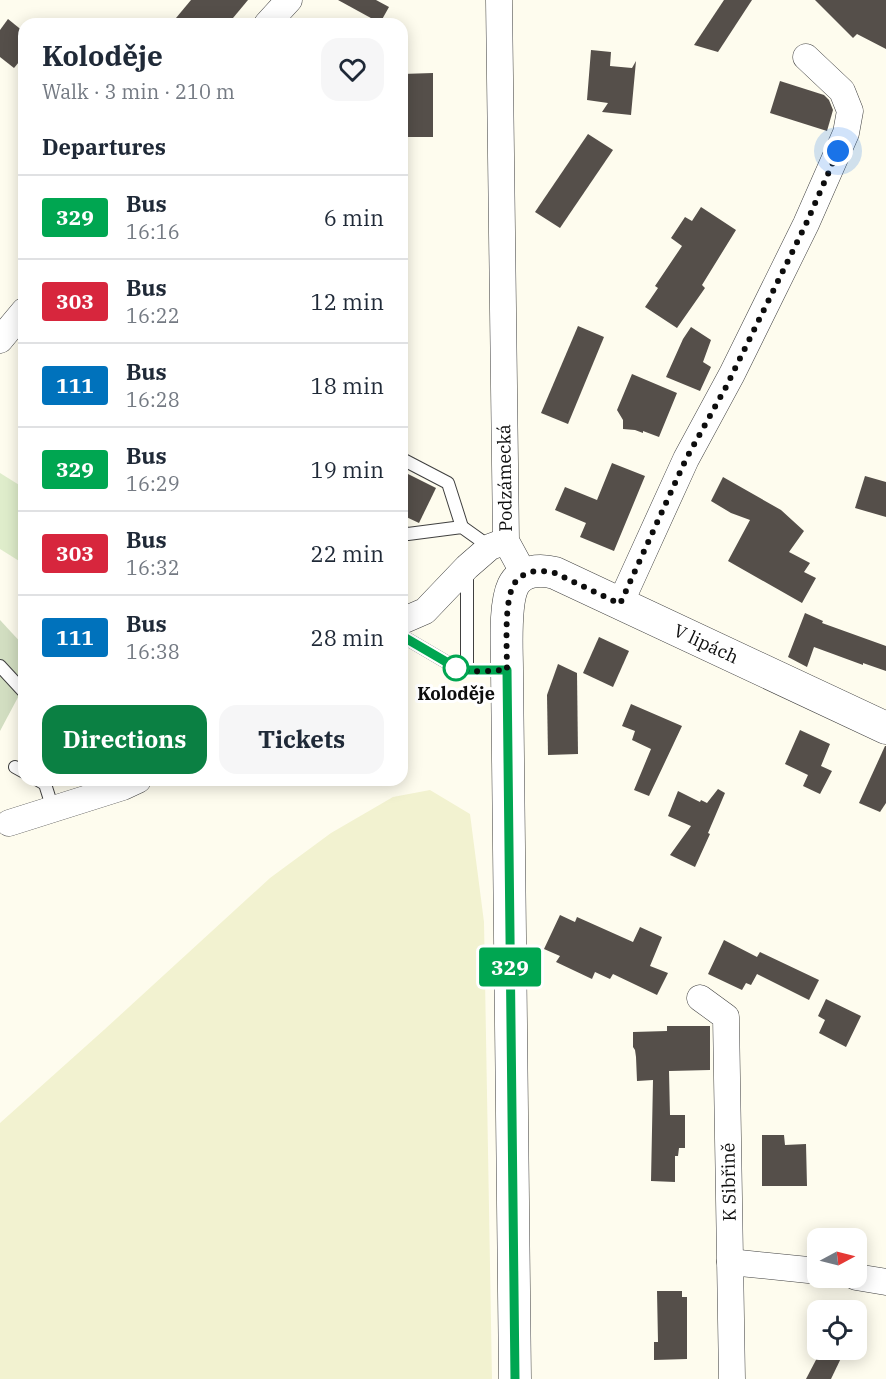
<!DOCTYPE html>
<meta charset="utf-8">
<style>
body{margin:0;font-family:"IBM Plex Serif",serif;background:#f6f6f7;color:#1f2937;height:100vh;display:flex;flex-direction:column;font-size:22px;white-space:nowrap}
*{box-sizing:border-box;margin:0}
p{font-size:20px;color:#747a83}
.icon{flex:none;width:33px;height:33px;fill:none;stroke:currentColor;stroke-width:2;stroke-linecap:round;stroke-linejoin:round}
.map{position:relative;flex:1;overflow:hidden}
.details{position:absolute;left:18px;top:18px;width:390px;height:768px;display:flex;flex-direction:column;background:#fff;border-radius:18px;box-shadow:0 3px 15px #0003}
.details>*{flex:none}
.badge{padding:0 12px;border-radius:4px;font-size:21px;line-height:39px}
.needle{width:39px;rotate:83deg}
.controls{position:absolute;left:807px;top:1228px;display:grid;gap:12px}
.controls a{display:grid;place-items:center;width:60px;height:60px;border-radius:12px;background:#fff;box-shadow:0 3px 15px #0003;font-size:30px}
.you{position:absolute;width:30px;height:30px;margin:-15px;border:4px solid #fff;border-radius:50%;background:#1a73e8;box-shadow:0 0 0 9px #1a73e833}
.map>.badge{position:absolute;translate:-50% -50%;box-shadow:0 0 0 3px #fff}
h2{padding:0 24px;font-size:22px;line-height:54px}
.round{display:grid;place-items:center;flex:none;width:63px;height:63px;border-radius:18px;background:#f6f6f7}
.overview{display:flex;align-items:center;justify-content:space-between;height:102px;padding:0 24px}
h1{font-size:28px;font-weight:700;line-height:45px}
.action{display:flex;gap:12px;margin-top:auto;padding:12px 24px}
.action a{flex:1;height:69px;border-radius:18px;background:#0b8043;color:#fff;font-size:24px;font-weight:700;line-height:69px;text-align:center}
.action a+a{background:#f6f6f7;color:#1f2937}
ul{padding:0;list-style:none}
li{display:flex;align-items:center;gap:18px;height:84px;padding:0 24px;border-top:2px solid #e0e1e3}
li div{flex:1}
li b{display:block;font-size:22px}
li em{font-style:normal}
li .badge{min-width:66px;font-weight:700;text-align:center}
.map>svg:first-child{display:block}
.farmland{fill:#f2f2d0}
.cemetery{fill:#d2dec1}
.pitch{fill:#dfedcb}
.building{fill:#554f4a}
.lines{fill:none;stroke-linecap:round;stroke-linejoin:round}
.service-casing{stroke:#404040;stroke-width:14}
.minor-casing{stroke:#404040;stroke-width:27}
.tertiary-casing{stroke:#404040;stroke-width:33}
.service{stroke:#fff;stroke-width:12}
.minor{stroke:#fff;stroke-width:26}
.tertiary{stroke:#fff;stroke-width:32}
.line-casing{stroke:#fff;stroke-width:14}
.line{stroke:#00a651;stroke-width:9}
.walk{stroke:#0d0d0d;stroke-width:6;stroke-dasharray:0 10.8}
.stop-dot{fill:#fff;stroke:#00a651;stroke-width:3}
.labels{text-anchor:middle;stroke-width:6;stroke-linejoin:round;paint-order:stroke}
.street-label{font-size:18px;fill:#0d0d0d;stroke:#fff}
.stop-label{font-size:18px;font-weight:bold;fill:#0d0d0d;stroke:#fff}
</style>
<div class="map">
<svg width="886" height="1379" viewBox="0 0 886 1379">
<rect width="100%" height="100%" fill="#fefcee"/>
<!-- farmland -->
<path class="farmland" d="M 430,790 L 470,814 L 484,922 L 492,1379 L 0,1379 L 0,1123 L 105,1029 L 270,878 L 331,833 L 393,797 Z"/>
<!-- cemetery -->
<path class="cemetery" d="M 0,620 L 24,646 L 24,686 L 0,731 Z"/>
<!-- pitch -->
<path class="pitch" d="M 0,473 L 24,488 L 24,564 L 0,549 Z"/>
<!-- building -->
<g class="building">
<path d="M 191,0 L 248,0 L 228,24 L 171,24 Z"/>
<path d="M 338,0 L 376,0 L 389,7 L 380,23 Z"/>
<path d="M 724,0 L 752,0 L 718,52 L 694,45 Z"/>
<path d="M 815,0 L 886,0 L 886,49 L 857,34 L 853,38 Z"/>
<path d="M 8,19 L 24,32 L 24,56 L 14,68 L 0,57 L 0,30 Z"/>
<path d="M 591,50 L 611,52 L 610,66 L 632,68 L 636,61 L 631,115 L 602,112 L 608,103 L 587,100 Z"/>
<path d="M 433,73 L 433,137 L 402,137 L 402,74 Z"/>
<path d="M 780,81 L 824,95 L 829,100 L 833,110 L 827,131 L 770,113 Z"/>
<path d="M 588,134 L 613,150 L 560,228 L 535,212 Z"/>
<path d="M 701,207 L 736,230 L 702,285 L 705,288 L 677,328 L 645,307 L 658,288 L 655,286 L 682,246 L 671,238 L 685,217 L 692,221 Z"/>
<path d="M 578,326 L 604,337 L 568,424 L 541,413 Z"/>
<path d="M 691,327 L 711,340 L 703,362 L 711,367 L 700,391 L 666,377 L 683,339 Z"/>
<path d="M 632,374 L 677,393 L 659,437 L 643,431 L 643,433 L 635,430 L 623,429 L 623,420 L 617,410 Z"/>
<path d="M 612,463 L 645,476 L 614,551 L 580,537 L 586,523 L 555,510 L 565,487 L 597,500 Z"/>
<path d="M 402,471 L 436,488 L 419,523 L 402,515 Z"/>
<path d="M 865,476 L 886,482 L 886,517 L 855,508 Z"/>
<path d="M 723,477 L 781,510 L 804,531 L 789,552 L 810,563 L 804,572 L 816,578 L 802,603 L 728,561 L 750,520 L 731,513 L 711,501 Z"/>
<path d="M 805,613 L 823,621 L 822,623 L 886,646 L 886,671 L 863,663 L 863,665 L 814,647 L 807,667 L 788,657 Z"/>
<path d="M 599,637 L 629,651 L 613,687 L 583,673 Z"/>
<path d="M 558,664 L 577,673 L 578,754 L 548,755 L 547,695 Z"/>
<path d="M 631,704 L 682,726 L 649,796 L 634,790 L 651,749 L 632,740 L 635,731 L 622,726 Z"/>
<path d="M 800,730 L 830,744 L 821,766 L 832,771 L 820,794 L 803,786 L 808,775 L 785,764 Z"/>
<path d="M 885,746 L 886,746 L 886,803 L 880,812 L 859,803 Z"/>
<path d="M 718,789 L 725,793 L 708,833 L 710,834 L 695,867 L 670,855 L 691,826 L 668,816 L 678,791 L 700,802 L 701,800 L 707,803 Z"/>
<path d="M 560,915 L 575,922 L 577,917 L 633,942 L 640,927 L 662,937 L 650,966 L 668,973 L 657,995 L 613,974 L 610,979 L 595,972 L 592,979 L 556,962 L 560,956 L 544,949 Z"/>
<path d="M 724,940 L 757,957 L 760,952 L 819,980 L 809,1000 L 757,974 L 751,985 L 746,983 L 742,990 L 708,974 Z"/>
<path d="M 826,999 L 861,1016 L 846,1047 L 819,1033 L 825,1020 L 818,1016 Z"/>
<path d="M 667,1026 L 710,1026 L 710,1070 L 669,1071 L 670,1115 L 685,1115 L 685,1148 L 679,1148 L 678,1156 L 675,1156 L 675,1182 L 651,1181 L 653,1080 L 637,1081 L 636,1057 L 635,1050 L 633,1047 L 633,1032 L 667,1031 Z"/>
<path d="M 762,1135 L 784,1135 L 785,1145 L 806,1144 L 807,1186 L 762,1186 Z"/>
<path d="M 657,1291 L 682,1291 L 682,1297 L 687,1297 L 687,1359 L 654,1360 L 654,1342 L 658,1342 Z"/>
<path d="M 843,1354 L 831,1379 L 806,1379 L 818,1356 Z"/>
</g>
<g class="lines">
<defs>
<g id="service">
<path d="M 402,459 L 448,483 L 462,527"/>
<path d="M 402,533 L 408,534 L 462,527 L 490,547"/>
<path d="M 402,636 L 460,670 L 505,670"/>
<path d="M 0,666 L 24,692"/>
<path d="M 467,670 L 467,571"/>
<path d="M 15,767 L 24,772"/>
<path d="M 38,780 L 45,784 L 51,803 L 56,808"/>
</g>
<g id="minor">
<path d="M 499,0 L 506,541 L 524,574"/>
<path d="M 267,24 L 289,0"/>
<path d="M 0,340 L 24,311"/>
<path d="M 620,604 L 686,459 L 732,374 L 806,224 L 846,133 L 850,111 L 842,91 L 806,57"/>
<path d="M 402,621 L 425,611 L 467,567 L 490,547 L 506,541"/>
<path d="M 9,823 L 123,787 L 138,780"/>
<path d="M 700,998 L 726,1017 L 732,1379"/>
<path d="M 730,1262 L 818,1271"/>
<path d="M 856,1277 L 886,1282"/>
</g>
<path id="tertiary" d="M 515,1379 L 507,670 C 507,648 504,605 513,586 C 521,570 540,569 555,573 L 886,728"/>
</defs>
<!-- service casing -->
<use href="#service" class="service-casing"/>
<!-- minor casing -->
<use href="#minor" class="minor-casing"/>
<!-- tertiary casing -->
<use href="#tertiary" class="tertiary-casing"/>
<!-- service -->
<use href="#service" class="service"/>
<!-- minor -->
<use href="#minor" class="minor"/>
<!-- tertiary -->
<use href="#tertiary" class="tertiary"/>
</g>
<g class="lines">
<defs>
<path id="line" d="M 402,636 L 460,670 L 507,670 L 515,1379"/>
</defs>
<!-- line casing -->
<use href="#line" class="line-casing"/>
<!-- line -->
<use href="#line" class="line"/>
<!-- walk -->
<path class="walk" d="M 456,668 C 468,674 493,670 507,670 C 507,647 504,605 513,586 C 521,570 540,569 555,573 L 620,604 L 686,459 L 726,387 L 806,224 L 838,151"/>
</g>
<!-- markers -->
<circle class="stop-dot" cx="456" cy="668" r="12"/>
<g class="labels">
<!-- street labels -->
<g class="street-label">
<text transform="translate(505 478) rotate(-91)" y="6">Podzámecká</text>
<text transform="translate(706 644) rotate(25)" y="6">V lipách</text>
<text transform="translate(729 1182) rotate(-91)" y="6">K Sibřině</text>
</g>
<!-- stop labels -->
<g class="stop-label">
<text x="456" y="700">Koloděje</text>
</g>
</g>
</svg>
<div class="controls">
<a><svg class="needle" viewBox="-14 -14 28 28"><path d="M0-13l5 13h-10z" fill="#e53935"/><path d="M0 13l5-13h-10z" fill="#747a83"/></svg></a>
<a><svg class="icon" aria-label="locate" viewBox="0 0 24 24"><circle cx="12" cy="12" r="6"/><path d="M12 2v4M12 18v4M2 12h4M18 12h4"/></svg></a>
</div>
<div class="you" style="left:838px;top:151px"></div>
<b class="badge" style="left:510px;top:967px;background:#00a651;color:#fff">329</b>
<section class="details">
<div class="overview"><div><h1>Koloděje</h1><p>Walk · 3 min · 210 m</p></div><a class="round"><svg class="icon" aria-label="heart" viewBox="0 0 24 24"><path d="M12 20l-8-8c-3-5 5-10 8-4 3-6 11-1 8 4z"/></svg></a></div>
<h2>Departures</h2>
<ul>
<li><span class="badge" style="background:#00a651;color:#fff">329</span><div><b>Bus</b><p>16:16</p></div><em>6 min</em></li>
<li><span class="badge" style="background:#d7263d;color:#fff">303</span><div><b>Bus</b><p>16:22</p></div><em>12 min</em></li>
<li><span class="badge" style="background:#0072bc;color:#fff">111</span><div><b>Bus</b><p>16:28</p></div><em>18 min</em></li>
<li><span class="badge" style="background:#00a651;color:#fff">329</span><div><b>Bus</b><p>16:29</p></div><em>19 min</em></li>
<li><span class="badge" style="background:#d7263d;color:#fff">303</span><div><b>Bus</b><p>16:32</p></div><em>22 min</em></li>
<li><span class="badge" style="background:#0072bc;color:#fff">111</span><div><b>Bus</b><p>16:38</p></div><em>28 min</em></li>
</ul>
<div class="action"><a>Directions</a><a>Tickets</a></div>
</section>
</div>
